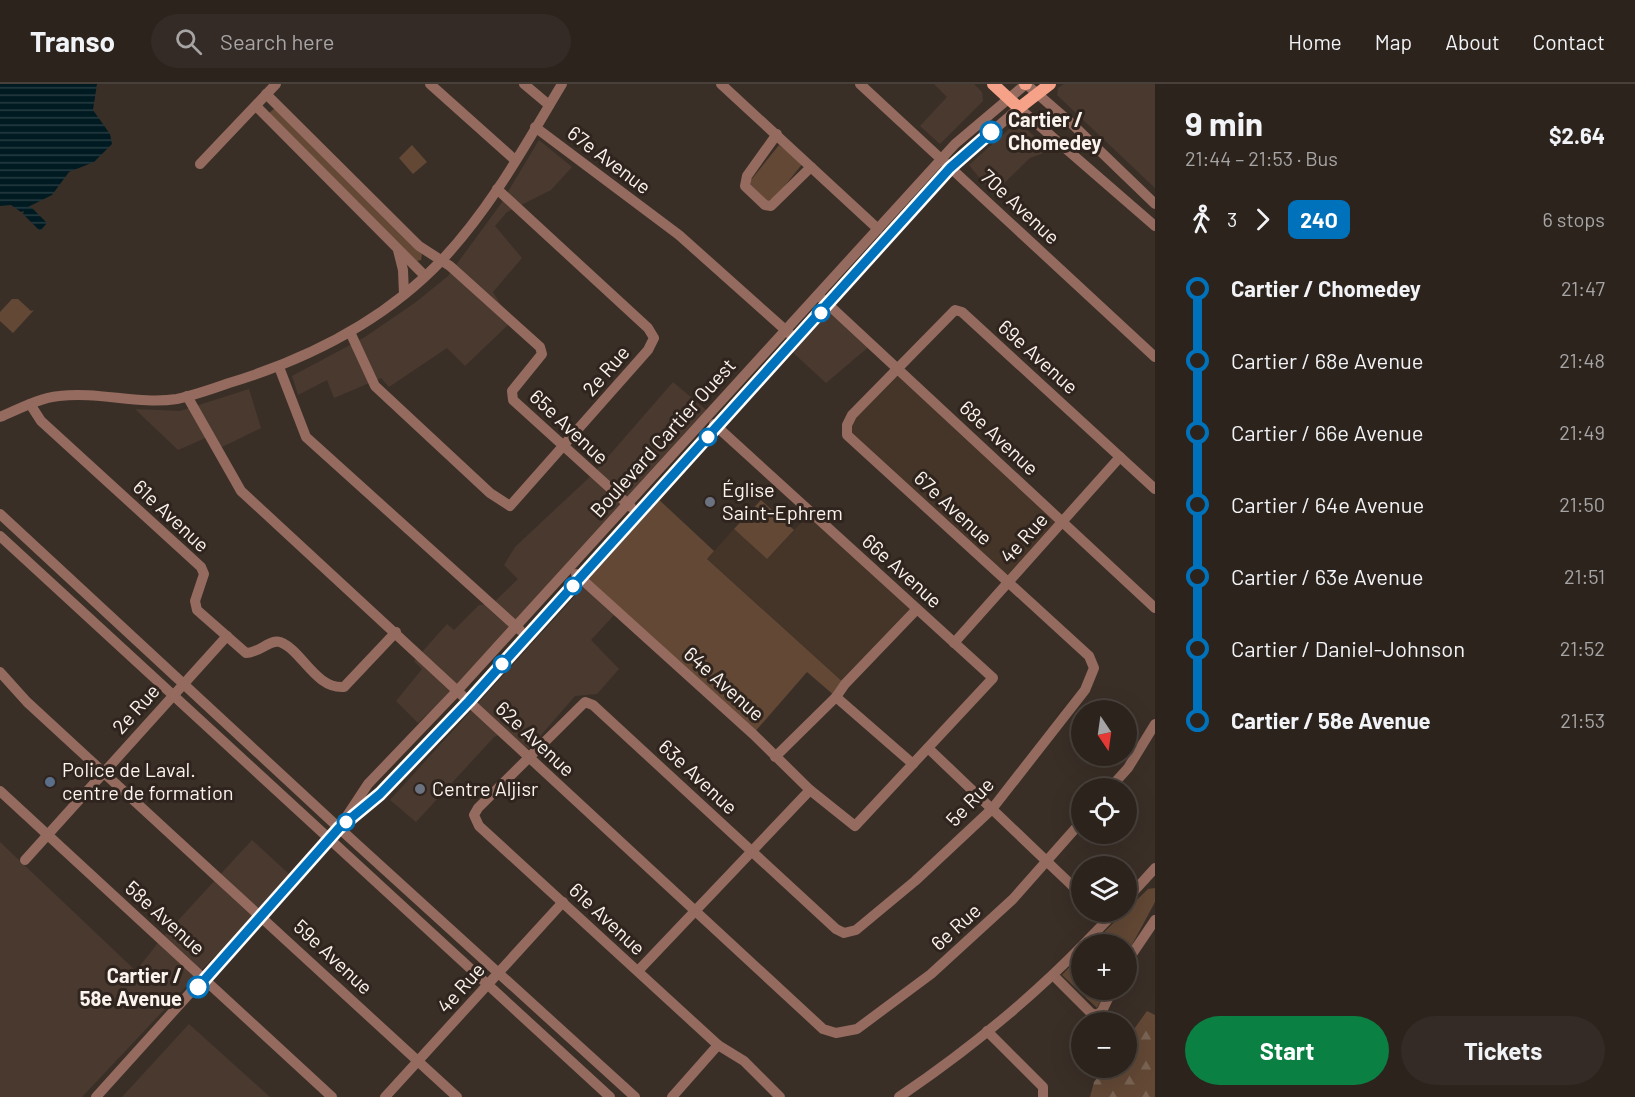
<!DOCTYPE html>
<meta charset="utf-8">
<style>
body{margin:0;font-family:Barlow,sans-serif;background:#342b26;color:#f1f3f6;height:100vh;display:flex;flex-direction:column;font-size:22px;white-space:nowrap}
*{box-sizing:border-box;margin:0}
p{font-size:20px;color:#a6a4a4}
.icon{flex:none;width:33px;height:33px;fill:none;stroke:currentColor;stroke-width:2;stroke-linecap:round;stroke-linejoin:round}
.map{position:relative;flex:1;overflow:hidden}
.details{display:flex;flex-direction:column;background:#2c231d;width:480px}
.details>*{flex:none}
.badge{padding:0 12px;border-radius:9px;font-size:21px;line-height:39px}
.needle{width:39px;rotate:167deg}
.controls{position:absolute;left:1071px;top:616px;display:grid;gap:12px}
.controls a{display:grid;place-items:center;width:66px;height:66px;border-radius:50%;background:#2c231d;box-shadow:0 6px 24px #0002,0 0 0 2px #48403b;font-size:30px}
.map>.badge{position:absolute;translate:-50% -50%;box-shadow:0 0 0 3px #fff}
.legs{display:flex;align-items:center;gap:9px;height:66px;padding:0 30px;font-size:20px}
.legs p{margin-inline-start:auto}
.summary{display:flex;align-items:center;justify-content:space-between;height:102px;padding:0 30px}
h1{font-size:33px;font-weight:700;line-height:45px}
.button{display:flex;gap:12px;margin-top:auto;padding:12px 30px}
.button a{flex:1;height:69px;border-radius:36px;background:#0b8043;color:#fff;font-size:24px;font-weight:700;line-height:69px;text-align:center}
.button a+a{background:#342b26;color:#f1f3f6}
ul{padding:0 30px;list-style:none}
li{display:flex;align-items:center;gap:21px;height:72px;font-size:22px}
li i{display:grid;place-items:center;width:9px;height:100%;margin:0 8px;background:currentColor}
li i::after{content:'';width:15px;height:15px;margin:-8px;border:4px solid;border-radius:50%;background:#2c231d}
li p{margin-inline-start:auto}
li:first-child i{background:linear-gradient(#0000 50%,currentColor 0)}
li:last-child i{background:linear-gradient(currentColor 50%,#0000 0)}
header{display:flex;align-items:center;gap:36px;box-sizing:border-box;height:84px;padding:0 30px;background:#2c231d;border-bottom:2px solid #48403b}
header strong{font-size:28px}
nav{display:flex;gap:33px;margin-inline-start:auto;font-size:21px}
.search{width:420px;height:54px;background:#342b26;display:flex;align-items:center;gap:15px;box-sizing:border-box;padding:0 21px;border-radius:33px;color:#a6a4a4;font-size:22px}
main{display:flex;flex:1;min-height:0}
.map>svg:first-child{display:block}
.commercial{fill:#4a392f}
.built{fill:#453428}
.green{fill:#624835}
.forest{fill:url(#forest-firs)}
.water{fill:url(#water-rules)}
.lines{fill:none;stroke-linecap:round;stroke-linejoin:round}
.minor{stroke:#946b5e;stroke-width:10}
.major{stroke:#f6a288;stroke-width:12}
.line-1-casing{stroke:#fff;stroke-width:14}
.line-1{stroke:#0072bc;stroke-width:9}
.stop-1-dot{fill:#fff;stroke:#0072bc;stroke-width:3}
.worship-dot{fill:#6b7280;stroke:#30251e;stroke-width:2}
.service-dot{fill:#5c6f8a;stroke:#30251e;stroke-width:2}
.labels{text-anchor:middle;stroke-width:6;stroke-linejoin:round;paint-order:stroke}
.stop-label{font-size:20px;font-weight:bold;fill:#fbf3ee;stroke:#30251e;text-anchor:start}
.street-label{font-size:20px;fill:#fbf3ee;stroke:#30251e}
.poi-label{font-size:20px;fill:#fbf3ee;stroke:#30251e;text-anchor:start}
</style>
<header>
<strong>Transo</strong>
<div class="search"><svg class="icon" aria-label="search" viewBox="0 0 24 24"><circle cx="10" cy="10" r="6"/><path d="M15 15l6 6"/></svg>Search here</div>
<nav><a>Home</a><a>Map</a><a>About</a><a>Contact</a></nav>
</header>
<main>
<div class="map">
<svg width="1155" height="1013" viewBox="0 0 1155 1013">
<defs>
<pattern id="forest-firs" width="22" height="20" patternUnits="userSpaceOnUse" patternTransform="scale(1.5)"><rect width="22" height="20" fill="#624835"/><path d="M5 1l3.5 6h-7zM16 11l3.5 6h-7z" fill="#796353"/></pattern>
<pattern id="water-rules" width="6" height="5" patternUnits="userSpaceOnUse" patternTransform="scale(1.5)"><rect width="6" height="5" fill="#001a21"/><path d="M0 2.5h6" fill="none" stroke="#263c42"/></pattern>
</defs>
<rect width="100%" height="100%" fill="#3a2f27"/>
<!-- commercial -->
<g class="commercial">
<path d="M 934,0 L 974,0 L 982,8 L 983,17 L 940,60 L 920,42 L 947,13 Z"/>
<path d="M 1064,0 L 1155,0 L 1155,104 L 1057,11 L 1058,4 Z"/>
<path d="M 1017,38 L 1052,66 L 1030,74 L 993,110 L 969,81 Z"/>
<path d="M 539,56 L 572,83 L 551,106 L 507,128 L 495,142 L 522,174 L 493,208 L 511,238 L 465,282 L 447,264 L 389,303 L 381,294 L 334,314 L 327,296 L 298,311 L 292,292 L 365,253 L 416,218 L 448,192 L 500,121 Z"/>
<path d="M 829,221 L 872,260 L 826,299 L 788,264 Z"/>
<path d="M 673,298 L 706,326 L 701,334 L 513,547 L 418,639 L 396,617 L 422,585 L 414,577 L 447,540 L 454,546 L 479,521 L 492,520 L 518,495 L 504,481 L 515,463 L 593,390 Z"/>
<path d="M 249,305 L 261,344 L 220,364 L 210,352 L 178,366 L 135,325 L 180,327 Z"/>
<path d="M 585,501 L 617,528 L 591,556 L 619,585 L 597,610 L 575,612 L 529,665 L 505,648 L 494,653 L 416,738 L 390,716 Z"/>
<path d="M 252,756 L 289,790 L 300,788 L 261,832 L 212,875 L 82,1013 L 0,1013 L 0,758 L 136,887 L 161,855 Z"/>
<path d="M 189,940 L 270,1013 L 122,1013 Z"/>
</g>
<!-- built -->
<g class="built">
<path d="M 897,283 L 1062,438 L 1008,499 L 847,351 L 852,331 Z"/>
<path d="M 811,428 L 917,525 L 845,600 L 707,475 L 734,445 L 767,475 Z"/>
</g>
<!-- green -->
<g class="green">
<path d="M 275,24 L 422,170 L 421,176 L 417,177 L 269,29 Z"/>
<path d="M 412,61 L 427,78 L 413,90 L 399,74 Z"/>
<path d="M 779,61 L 803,79 L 775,114 L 767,117 L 751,101 L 751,96 Z"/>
<path d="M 12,215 L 18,215 L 31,227 L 34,226 L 13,249 L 0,237 L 0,228 Z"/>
<path d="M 655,412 L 714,467 L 707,475 L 845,600 L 836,613 L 807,588 L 753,650 L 581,494 Z"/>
<path d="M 761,416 L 794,446 L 767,475 L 734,445 Z"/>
<path d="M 1155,804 L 1155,818 L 1127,870 L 1126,861 L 1091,861 L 1148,805 Z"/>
<path d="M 1081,871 L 1082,906 L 1107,906 L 1097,924 L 1062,891 Z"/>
</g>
<!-- forest -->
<path class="forest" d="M 1147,927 L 1155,931 L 1155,1013 L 1090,1013 L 1094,998 L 1105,984 L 1126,984 L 1127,955 Z"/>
<!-- water -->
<path class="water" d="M 0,0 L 97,0 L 93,26 L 110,50 L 112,60 L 94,78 L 69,88 L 52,111 L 28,123 L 31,123 L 47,139 L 40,147 L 23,130 L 24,127 L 21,128 L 11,121 L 0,122 Z"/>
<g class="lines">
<!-- minor -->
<g class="minor">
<path d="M 430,0 L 515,76"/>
<path d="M 524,0 L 549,21"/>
<path d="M 721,0 L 878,145"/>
<path d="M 860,0 L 1155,273"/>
<path d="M 266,10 L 419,162 L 450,182 L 540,263 L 542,270 L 512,307 L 513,316 L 631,423"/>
<path d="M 256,22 L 425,192"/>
<path d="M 535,43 L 679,151 L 791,251"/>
<path d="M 777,50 L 747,92 L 745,102 L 765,121 L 771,122 L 811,83"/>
<path d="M 200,80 L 276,0"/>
<path d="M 398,166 L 403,186 L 404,210"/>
<path d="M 818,211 L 1155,524"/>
<path d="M 350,248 L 375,302 L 490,409 L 510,422 L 648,266 L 654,254 L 648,244 L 497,105"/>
<path d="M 279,283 L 306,353 L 520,546"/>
<path d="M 187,312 L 241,407 L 823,945 L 836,949 L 857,945 L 931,890 L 1013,815 L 1082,737"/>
<path d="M 30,320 L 41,337 L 201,483 L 204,490 L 195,517 L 197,526 L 246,569 C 259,569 270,555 280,558 C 302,566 315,605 344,603 L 396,548"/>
<path d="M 0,333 C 19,325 39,314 59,312 C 99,307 138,321 177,315 C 195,311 212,305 229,299 C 308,275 384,237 442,176 C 491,124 526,60 562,0"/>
<path d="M 0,430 L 339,744 L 635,1013"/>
<path d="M 0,452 L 610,1013"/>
<path d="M 576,490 L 753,650 L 810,706 L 855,742 L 993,594 L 714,340"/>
<path d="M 954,559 L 1120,373"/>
<path d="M 0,588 L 27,618 C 170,750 314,882 457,1013"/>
<path d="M 836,613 L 913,680"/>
<path d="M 928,664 L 1082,811"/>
<path d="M 775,673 L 836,613 L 845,600 L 917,525"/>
<path d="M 1109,705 L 1128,684 L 1155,640"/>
<path d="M 0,707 L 332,1013"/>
<path d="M 348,736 L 380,709 L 469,617 L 950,84 L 1019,24 L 1155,142"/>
<path d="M 25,776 L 227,552"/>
<path d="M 1126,816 L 1155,784"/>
<path d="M 1083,861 L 1115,828"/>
<path d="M 1126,879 L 1155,836"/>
<path d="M 638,887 L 810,706"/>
<path d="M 1053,891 L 1091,929 L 1097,931 L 1102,927 L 1112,906"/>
<path d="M 987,947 L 1043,1003 L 1043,1013"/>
<path d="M 96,1013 L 339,744 L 368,700 L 457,607 L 955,60 L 1026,0 L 1071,39 L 1155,120"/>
<path d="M 385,1013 L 563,818"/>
<path d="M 672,1013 L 718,961"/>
<path d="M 780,1013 L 744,977 L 718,961 L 479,742 L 474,731 L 478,724 L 585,618 L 593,621 L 836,845 L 844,849 L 856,846 L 915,797 L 992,725 L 1085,606 L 1094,584 L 1089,572 L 847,351 L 847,341 L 852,331 L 955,226 L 962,228 L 1155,405"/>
<path d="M 899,1013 C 964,969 1027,918 1082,862"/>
</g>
<!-- major -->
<g class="major">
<path d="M 993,0 L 1019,24 L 1050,0"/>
<path d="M 1025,0 L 1026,0"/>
</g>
</g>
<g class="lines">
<defs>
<path id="line-1" d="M 198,903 L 339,744 L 380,710 L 469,617 L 950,84 L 991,48"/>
</defs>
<!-- line-1 casing -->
<use href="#line-1" class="line-1-casing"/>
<!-- line-1 -->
<use href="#line-1" class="line-1"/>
</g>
<!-- markers -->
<g class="stop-1-dot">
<circle cx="991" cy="48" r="10"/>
<circle cx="821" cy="229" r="8"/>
<circle cx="708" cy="353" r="8"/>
<circle cx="573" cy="502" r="8"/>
<circle cx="502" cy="580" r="8"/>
<circle cx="346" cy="738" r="8"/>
<circle cx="198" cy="903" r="10"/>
</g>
<g class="worship-dot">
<circle cx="710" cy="418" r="6"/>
<circle cx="420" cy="705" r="6"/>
</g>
<circle class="service-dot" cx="50" cy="698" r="6"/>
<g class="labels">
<!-- stop labels -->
<g class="stop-label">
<text x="1008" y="43">Cartier /<tspan x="1008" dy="23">Chomedey</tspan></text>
<text x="182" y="899" text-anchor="end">Cartier /<tspan x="182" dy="23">58e Avenue</tspan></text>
</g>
<!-- street labels -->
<g class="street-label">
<text transform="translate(609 76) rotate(37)" y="7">67e Avenue</text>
<text transform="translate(1020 123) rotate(43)" y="7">70e Avenue</text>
<text transform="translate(1038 273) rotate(42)" y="7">69e Avenue</text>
<text transform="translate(606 287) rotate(-49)" y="7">2e Rue</text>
<text transform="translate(569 343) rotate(43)" y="7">65e Avenue</text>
<text transform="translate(663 354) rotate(-48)" y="7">Boulevard Cartier Ouest</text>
<text transform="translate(999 354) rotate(43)" y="7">68e Avenue</text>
<text transform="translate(953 424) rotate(43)" y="7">67e Avenue</text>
<text transform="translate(171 432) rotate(43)" y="7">61e Avenue</text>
<text transform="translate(1024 454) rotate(-48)" y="7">4e Rue</text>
<text transform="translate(902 487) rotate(42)" y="7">66e Avenue</text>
<text transform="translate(724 600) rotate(42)" y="7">64e Avenue</text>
<text transform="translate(136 625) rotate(-48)" y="7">2e Rue</text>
<text transform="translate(535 655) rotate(43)" y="7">62e Avenue</text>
<text transform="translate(698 693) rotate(43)" y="7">63e Avenue</text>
<text transform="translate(970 718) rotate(-46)" y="7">5e Rue</text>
<text transform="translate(165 834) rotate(42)" y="7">58e Avenue</text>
<text transform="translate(607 835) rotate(43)" y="7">61e Avenue</text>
<text transform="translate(956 843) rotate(-42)" y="7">6e Rue</text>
<text transform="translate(333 873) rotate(43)" y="7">59e Avenue</text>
<text transform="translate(461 904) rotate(-48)" y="7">4e Rue</text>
</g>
<!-- poi labels -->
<g class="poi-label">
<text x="722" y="413">Église<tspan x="722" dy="23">Saint-Ephrem</tspan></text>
<text x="62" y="693">Police de Laval.<tspan x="62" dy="23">centre de formation</tspan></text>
<text x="432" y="712">Centre Aljisr</text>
</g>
</g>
</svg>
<div class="controls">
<a><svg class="needle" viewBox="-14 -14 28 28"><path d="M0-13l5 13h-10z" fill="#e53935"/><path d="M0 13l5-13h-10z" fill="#a6a4a4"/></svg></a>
<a><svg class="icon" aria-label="locate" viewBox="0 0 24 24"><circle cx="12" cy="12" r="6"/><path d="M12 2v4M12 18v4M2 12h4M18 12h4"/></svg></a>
<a><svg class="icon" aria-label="layers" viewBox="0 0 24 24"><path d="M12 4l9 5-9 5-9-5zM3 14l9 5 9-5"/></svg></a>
<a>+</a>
<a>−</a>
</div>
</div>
<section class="details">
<div class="summary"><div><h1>9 min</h1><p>21:44 – 21:53 · Bus</p></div><b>$2.64</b></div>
<div class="legs"><svg class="icon" aria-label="walk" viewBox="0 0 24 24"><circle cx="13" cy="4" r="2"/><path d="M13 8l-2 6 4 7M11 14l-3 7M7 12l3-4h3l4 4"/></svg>3<svg class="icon" aria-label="forward" viewBox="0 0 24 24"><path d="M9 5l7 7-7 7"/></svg><b class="badge" style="background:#0072bc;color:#fff">24O</b><p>6 stops</p></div>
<ul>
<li><i style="color:#0072bc"></i><b>Cartier / Chomedey</b><p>21:47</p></li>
<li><i style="color:#0072bc"></i><span>Cartier / 68e Avenue</span><p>21:48</p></li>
<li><i style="color:#0072bc"></i><span>Cartier / 66e Avenue</span><p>21:49</p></li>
<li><i style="color:#0072bc"></i><span>Cartier / 64e Avenue</span><p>21:50</p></li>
<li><i style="color:#0072bc"></i><span>Cartier / 63e Avenue</span><p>21:51</p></li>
<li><i style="color:#0072bc"></i><span>Cartier / Daniel-Johnson</span><p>21:52</p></li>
<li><i style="color:#0072bc"></i><b>Cartier / 58e Avenue</b><p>21:53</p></li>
</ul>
<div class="button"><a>Start</a><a>Tickets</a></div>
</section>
</main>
